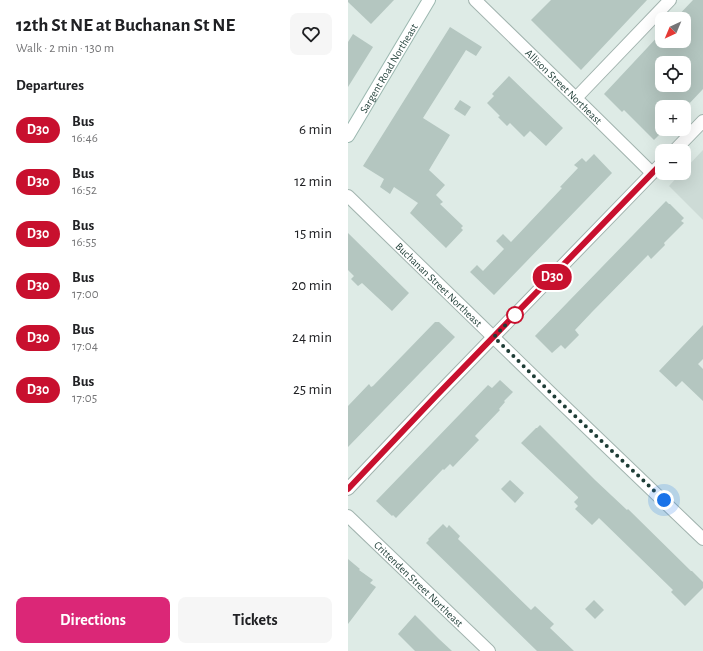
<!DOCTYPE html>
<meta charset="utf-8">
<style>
body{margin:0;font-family:"Alegreya Sans",sans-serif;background:#f6f6f6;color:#202124;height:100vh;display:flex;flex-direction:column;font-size:15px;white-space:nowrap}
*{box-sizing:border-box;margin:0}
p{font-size:13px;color:#757577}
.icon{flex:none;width:22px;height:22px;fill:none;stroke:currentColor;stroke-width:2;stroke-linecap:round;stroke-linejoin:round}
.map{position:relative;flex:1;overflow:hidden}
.drawer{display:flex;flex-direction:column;background:#fff;width:348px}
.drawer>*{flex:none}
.badge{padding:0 8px;border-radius:13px;font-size:14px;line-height:26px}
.needle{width:26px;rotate:224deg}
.tools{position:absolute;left:307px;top:12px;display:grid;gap:8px}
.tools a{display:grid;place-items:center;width:36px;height:36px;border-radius:8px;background:#fff;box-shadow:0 4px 16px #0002;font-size:20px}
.you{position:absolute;width:20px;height:20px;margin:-10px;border:3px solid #fff;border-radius:50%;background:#1a73e8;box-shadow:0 0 0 6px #1a73e833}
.map>.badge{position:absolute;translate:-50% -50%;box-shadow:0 0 0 2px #fff}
h2{padding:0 16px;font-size:15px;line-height:36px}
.round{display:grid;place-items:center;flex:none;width:42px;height:42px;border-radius:8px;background:#f6f6f6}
.head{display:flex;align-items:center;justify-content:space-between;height:68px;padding:0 16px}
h1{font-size:19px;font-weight:700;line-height:30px}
.primary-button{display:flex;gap:8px;margin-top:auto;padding:8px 16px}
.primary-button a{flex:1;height:46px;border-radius:8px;background:#db2777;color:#fff;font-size:16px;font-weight:700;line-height:46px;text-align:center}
.primary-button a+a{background:#f6f6f6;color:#202124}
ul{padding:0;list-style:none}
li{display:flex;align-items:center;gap:12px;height:52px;padding:0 16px}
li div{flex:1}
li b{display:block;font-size:15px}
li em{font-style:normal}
li .badge{min-width:44px;font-weight:700;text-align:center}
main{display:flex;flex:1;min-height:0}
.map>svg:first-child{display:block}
.built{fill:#cddbd6}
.building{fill:#b4c6c0;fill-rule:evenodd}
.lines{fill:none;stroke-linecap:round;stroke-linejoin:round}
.minor-casing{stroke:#a1b3ae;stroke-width:14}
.secondary-casing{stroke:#9cb8b0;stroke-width:14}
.minor{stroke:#fff;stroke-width:12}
.secondary{stroke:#fff;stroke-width:12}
.line-casing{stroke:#fff;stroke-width:9}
.line{stroke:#c8102e;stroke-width:6}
.walk{stroke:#1e3d36;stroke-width:4;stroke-dasharray:0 7.2}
.stop-dot{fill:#fff;stroke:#c8102e;stroke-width:2}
.labels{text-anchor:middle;stroke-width:3.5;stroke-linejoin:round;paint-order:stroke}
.street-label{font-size:11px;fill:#1e3d36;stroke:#eff8f4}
</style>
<main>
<section class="drawer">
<div class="head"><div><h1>12th St NE at Buchanan St NE</h1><p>Walk · 2 min · 130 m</p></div><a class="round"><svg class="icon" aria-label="heart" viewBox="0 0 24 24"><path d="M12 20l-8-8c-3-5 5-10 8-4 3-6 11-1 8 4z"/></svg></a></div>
<h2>Departures</h2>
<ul>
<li><span class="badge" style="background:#c8102e;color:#fff">D30</span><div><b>Bus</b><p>16:46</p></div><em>6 min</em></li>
<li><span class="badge" style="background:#c8102e;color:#fff">D30</span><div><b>Bus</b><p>16:52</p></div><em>12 min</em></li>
<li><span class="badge" style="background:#c8102e;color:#fff">D30</span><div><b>Bus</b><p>16:55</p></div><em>15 min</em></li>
<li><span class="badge" style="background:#c8102e;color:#fff">D30</span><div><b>Bus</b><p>17:00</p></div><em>20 min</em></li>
<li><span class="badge" style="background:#c8102e;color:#fff">D30</span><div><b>Bus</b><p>17:04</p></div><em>24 min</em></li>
<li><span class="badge" style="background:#c8102e;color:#fff">D30</span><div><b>Bus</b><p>17:05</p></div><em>25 min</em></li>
</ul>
<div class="primary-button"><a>Directions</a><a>Tickets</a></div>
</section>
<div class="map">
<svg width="355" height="651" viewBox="0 0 355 651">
<rect width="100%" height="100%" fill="#deebe6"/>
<!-- built -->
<path class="built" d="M 355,150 L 355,220 L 321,186 L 333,173 L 336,173 L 336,170 Z"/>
<!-- building -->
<g class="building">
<path d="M 0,0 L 46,0 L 23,24 L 0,2 Z"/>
<path d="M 203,0 L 299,0 L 233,70 L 183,20 Z"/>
<path d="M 345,0 L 355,0 L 355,89 L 338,107 L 314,107 L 314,132 L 306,140 L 276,110 L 274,112 L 256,94 L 314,32 L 314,41 L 336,41 L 336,19 L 327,19 ZM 314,63 L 336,63 L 336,85 L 314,85 Z"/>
<path d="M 102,27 L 134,47 L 128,56 L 118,50 L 75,118 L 102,135 L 81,170 L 97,185 L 88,195 L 95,202 L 92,204 L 115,226 L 113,228 L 115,230 L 98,248 L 62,213 L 70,203 L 46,187 L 42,194 L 32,187 L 36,179 L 15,166 Z"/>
<path d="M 5,34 L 25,47 L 0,87 L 0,42 Z"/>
<path d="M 161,76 L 215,128 L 198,146 L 182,131 L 176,137 L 162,123 L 159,126 L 150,117 L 152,116 L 139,103 L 146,96 L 144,94 Z"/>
<path d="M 112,100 L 123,107 L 117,116 L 106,109 Z"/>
<path d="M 246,154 L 264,173 L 146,295 L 122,272 L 129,265 L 135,271 L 156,249 L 148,241 L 155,234 L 163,242 L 214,188 L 212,187 L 230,168 L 226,165 L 234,158 L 238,162 Z"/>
<path d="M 318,201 L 321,204 L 322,204 L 336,218 L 333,221 L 336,223 L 316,243 L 317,245 L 303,259 L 300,255 L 244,312 L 227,330 L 231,335 L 217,349 L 213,345 L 204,353 L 187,336 Z"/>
<path d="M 0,233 L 61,293 L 44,311 L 14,283 L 10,286 L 3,279 L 6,276 L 0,270 Z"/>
<path d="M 87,322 L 91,322 L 107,337 L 0,447 L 0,406 L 21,384 L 23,387 L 25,386 Z"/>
<path d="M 355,325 L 355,359 L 350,364 L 355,369 L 355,401 L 334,381 L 328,387 L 311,371 Z"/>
<path d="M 152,380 L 165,392 L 156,401 L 157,402 L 151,409 L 152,410 L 127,436 L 131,440 L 105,467 L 102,464 L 96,470 L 95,469 L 48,518 L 45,515 L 44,516 L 28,501 L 140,385 L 144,388 Z"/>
<path d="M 192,425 L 247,480 L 279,510 L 280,509 L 343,571 L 344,571 L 355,582 L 355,588 L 337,606 L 323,592 L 325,590 L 251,518 L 244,525 L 227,509 L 230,506 L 226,502 L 230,498 L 230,497 L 173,443 L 188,428 L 189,428 Z"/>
<path d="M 162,480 L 176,493 L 167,503 L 153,489 Z"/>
<path d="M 95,524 L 99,528 L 101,525 L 112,536 L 110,539 L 183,610 L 187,606 L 206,624 L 202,628 L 226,651 L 189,651 L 78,543 L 81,540 L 80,539 Z"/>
<path d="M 0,559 L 12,569 L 11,570 L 25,580 L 22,583 L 28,587 L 0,624 Z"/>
<path d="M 246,600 L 256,610 L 247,619 L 237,609 Z"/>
<path d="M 67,615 L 91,639 L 104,651 L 67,651 L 50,634 Z"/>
</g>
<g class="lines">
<defs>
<g id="minor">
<path id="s1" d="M 127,0 L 240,110 L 304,173"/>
<path d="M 228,98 L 322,0"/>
<path d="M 326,151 L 355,121"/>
<path id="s2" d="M 0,196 L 209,399 L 355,539"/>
<path d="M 0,489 L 88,396 L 314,163"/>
<path id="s3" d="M 0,516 L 141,651"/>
</g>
<g id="secondary">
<path id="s4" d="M 0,136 L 81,0"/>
</g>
</defs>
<!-- minor casing -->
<use href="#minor" class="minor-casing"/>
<!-- secondary casing -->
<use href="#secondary" class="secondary-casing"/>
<!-- minor -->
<use href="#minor" class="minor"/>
<!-- secondary -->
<use href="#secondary" class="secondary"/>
</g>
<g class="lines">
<defs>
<path id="line" d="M 0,489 L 88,396 L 314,163"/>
</defs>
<!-- line casing -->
<use href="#line" class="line-casing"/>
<!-- line -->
<use href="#line" class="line"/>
<!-- walk -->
<path class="walk" d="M 167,315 L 146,337 L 209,399 L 316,500"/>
</g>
<!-- markers -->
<circle class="stop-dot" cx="167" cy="315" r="8"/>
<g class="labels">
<!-- street labels -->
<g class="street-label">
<text dy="4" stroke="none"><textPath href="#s4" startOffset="79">Sargent Road Northeast</textPath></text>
<text dy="4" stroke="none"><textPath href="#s1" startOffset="124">Allison Street Northeast</textPath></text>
<text dy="4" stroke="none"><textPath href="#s2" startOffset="127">Buchanan Street Northeast</textPath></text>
<text dy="4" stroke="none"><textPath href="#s3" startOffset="98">Crittenden Street Northeast</textPath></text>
</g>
</g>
</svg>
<div class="tools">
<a><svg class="needle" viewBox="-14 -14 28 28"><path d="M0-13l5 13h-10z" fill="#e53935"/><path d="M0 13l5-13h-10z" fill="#757577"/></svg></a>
<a><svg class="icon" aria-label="locate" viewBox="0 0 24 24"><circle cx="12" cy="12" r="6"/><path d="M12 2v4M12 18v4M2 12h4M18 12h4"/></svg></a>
<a>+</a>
<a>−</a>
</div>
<div class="you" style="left:316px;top:500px"></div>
<b class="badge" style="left:204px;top:277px;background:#c8102e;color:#fff">D30</b>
</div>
</main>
